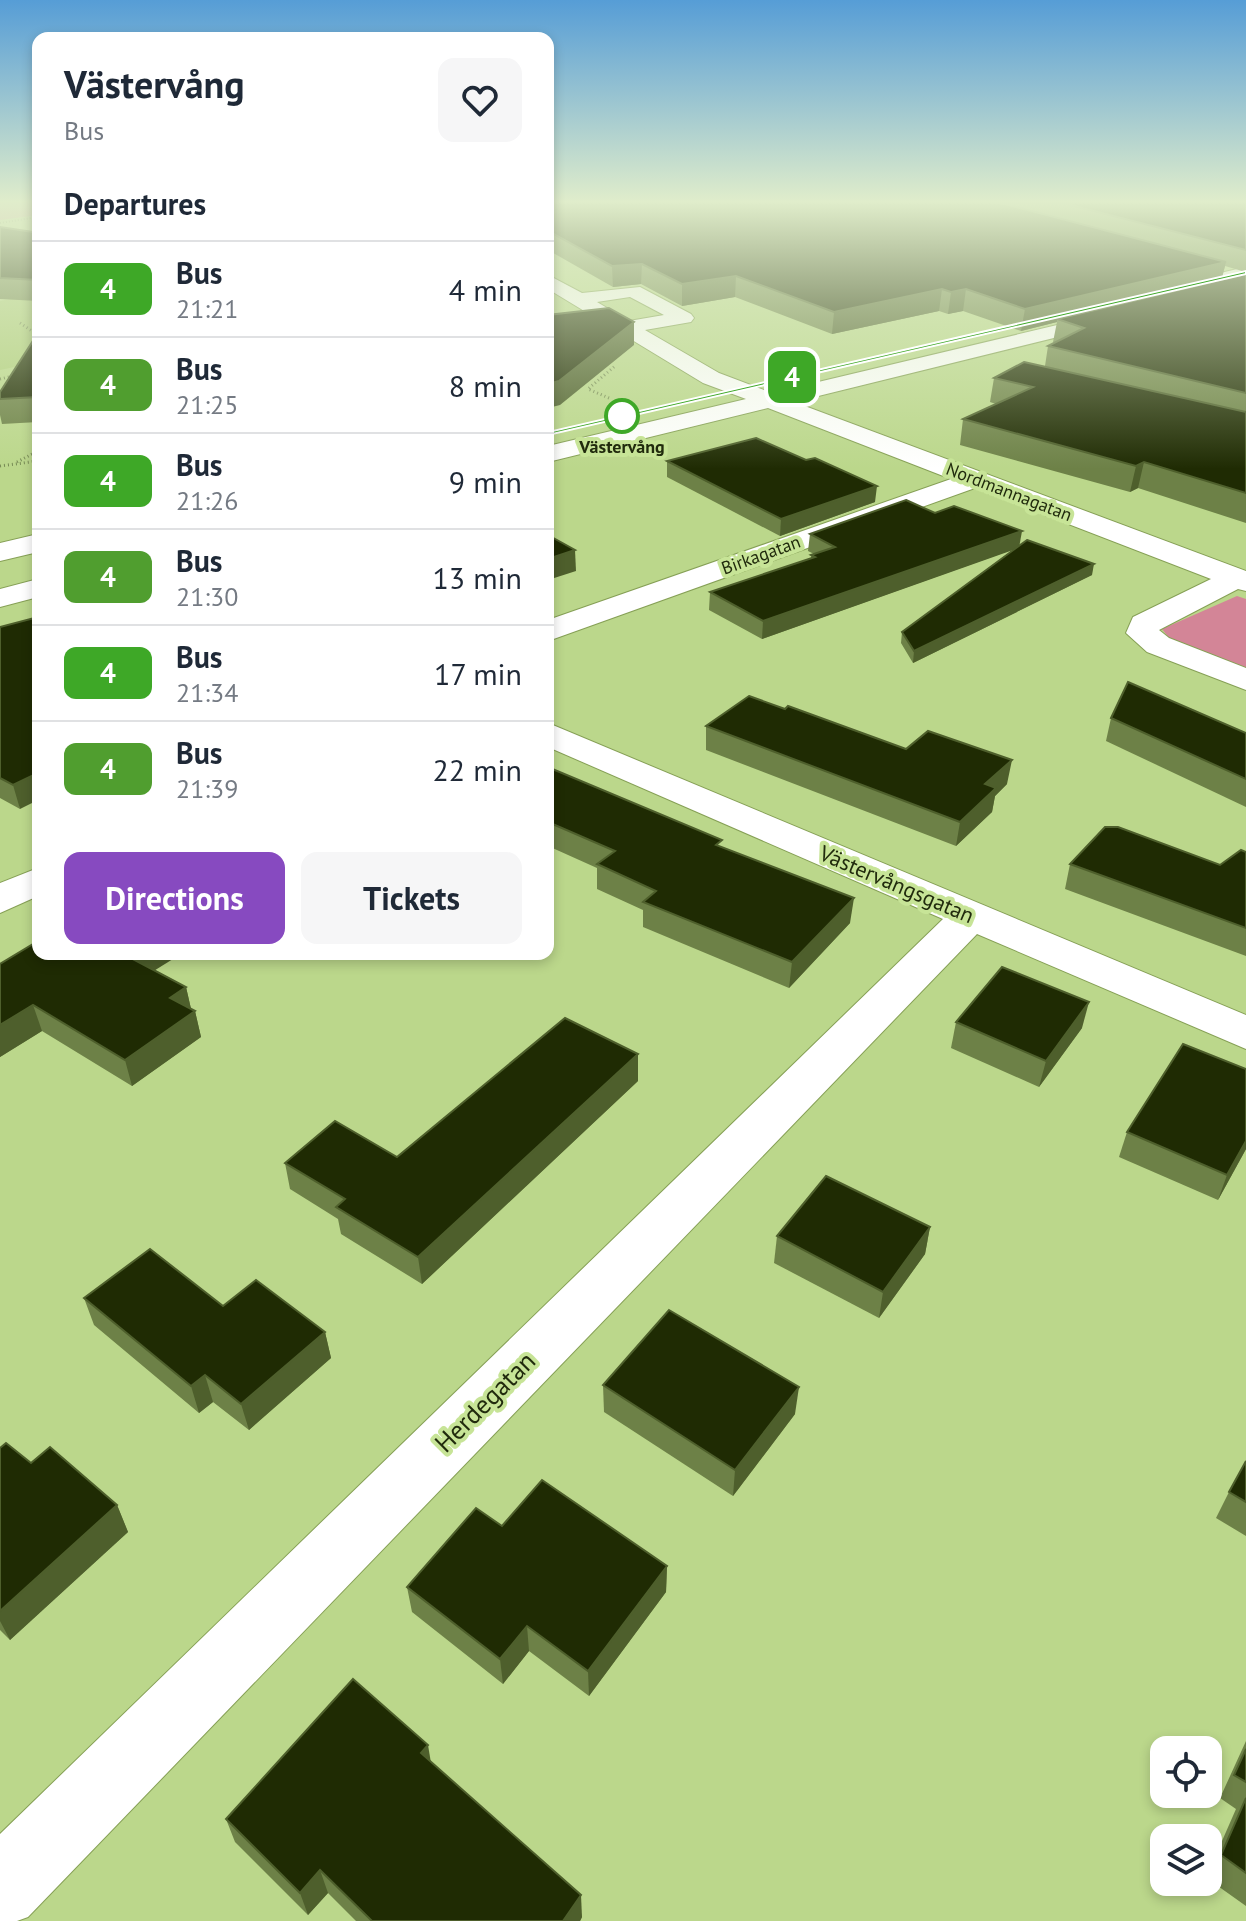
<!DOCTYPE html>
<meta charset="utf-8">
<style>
body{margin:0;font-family:"PT Sans",sans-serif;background:#f6f6f7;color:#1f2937;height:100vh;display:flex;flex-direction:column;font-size:30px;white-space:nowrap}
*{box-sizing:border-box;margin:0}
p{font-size:26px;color:#747a83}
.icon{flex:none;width:44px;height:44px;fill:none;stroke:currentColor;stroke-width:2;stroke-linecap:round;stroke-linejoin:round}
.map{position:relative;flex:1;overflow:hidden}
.side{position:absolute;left:32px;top:32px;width:522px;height:928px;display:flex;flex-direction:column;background:#fff;border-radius:16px;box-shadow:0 4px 12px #0003}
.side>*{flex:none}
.badge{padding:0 16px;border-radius:12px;font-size:28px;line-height:52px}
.tools{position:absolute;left:1150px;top:1736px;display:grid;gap:16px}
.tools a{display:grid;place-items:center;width:72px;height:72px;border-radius:16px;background:#fff;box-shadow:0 4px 12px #0003;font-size:40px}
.map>.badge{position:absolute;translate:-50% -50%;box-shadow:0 0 0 4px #fff}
h2{padding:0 32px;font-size:30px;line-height:72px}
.round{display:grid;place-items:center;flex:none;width:84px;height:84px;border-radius:16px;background:#f6f6f7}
.head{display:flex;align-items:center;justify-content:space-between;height:136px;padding:0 32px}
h1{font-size:38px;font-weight:700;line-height:60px}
.cta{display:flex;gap:16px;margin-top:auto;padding:16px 32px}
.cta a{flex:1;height:92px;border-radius:16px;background:#874ac0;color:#fff;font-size:32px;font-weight:700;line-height:92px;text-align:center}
.cta a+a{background:#f6f6f7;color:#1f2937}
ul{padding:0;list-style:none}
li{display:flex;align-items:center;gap:24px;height:96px;padding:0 32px;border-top:2px solid #e0e1e3}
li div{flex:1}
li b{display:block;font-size:30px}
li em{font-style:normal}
li .badge{min-width:88px;font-weight:700;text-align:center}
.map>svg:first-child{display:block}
.built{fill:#b0ce7b}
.green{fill:#d38597}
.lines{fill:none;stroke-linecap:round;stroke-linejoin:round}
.minor-casing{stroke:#86a056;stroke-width:2}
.path-far1{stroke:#768a53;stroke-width:2;stroke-dasharray:1 2;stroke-linecap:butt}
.path{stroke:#768a53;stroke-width:3;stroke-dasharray:1 3;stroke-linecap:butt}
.minor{fill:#fff;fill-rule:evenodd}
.wall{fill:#6d8147;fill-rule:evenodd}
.shaded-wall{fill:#4e5f2c}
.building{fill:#1f2b03;stroke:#4e5f2c;stroke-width:2}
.line{fill:#3ea827;stroke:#fff;stroke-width:2}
.stop-dot{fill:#fff;stroke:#3ea827;stroke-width:4}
.labels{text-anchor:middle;stroke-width:8;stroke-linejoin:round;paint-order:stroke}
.far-stop-label{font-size:18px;font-weight:bold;fill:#212b0d;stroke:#c7e497}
.far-street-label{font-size:18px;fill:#212b0d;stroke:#c7e497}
.street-label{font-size:22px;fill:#212b0d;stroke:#c7e497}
.near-street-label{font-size:26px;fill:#212b0d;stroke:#c7e497}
</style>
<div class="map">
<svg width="1246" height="1921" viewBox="0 0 1246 1921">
<rect width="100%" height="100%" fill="#bbd78b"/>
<!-- built -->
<path class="built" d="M 38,294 L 38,362 L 0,370 L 0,301 Z"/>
<!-- green -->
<g class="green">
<path d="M 0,200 L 38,200 L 38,215 L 0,220 Z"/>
<path d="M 1237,596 L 1246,599 L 1246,670 L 1169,638 L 1162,629 Z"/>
</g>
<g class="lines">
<defs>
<g id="minor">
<path d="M 1246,267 L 1246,279 L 1163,298 L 1153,292 L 1156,288 Z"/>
<path d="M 548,275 L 582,293 L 640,287 L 691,314 L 694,318 L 691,322 L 645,330 L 719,373 L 772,393 L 1112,312 L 1119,314 L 1122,318 L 1119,322 L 794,402 L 1246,571 L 1246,591 L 1238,589 L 1159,630 L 1169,638 L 1246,668 L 1246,690 L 1147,652 L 1126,633 L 1133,617 L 1211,579 L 975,488 L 548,641 L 548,620 L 951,479 L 768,408 L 548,462 L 548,446 L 746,399 L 703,383 L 548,289 ZM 630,297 L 664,315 L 629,321 L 597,302 Z"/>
<path d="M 38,534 L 38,552 L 0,561 L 0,543 Z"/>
<path d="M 38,579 L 38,597 L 0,607 L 0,589 Z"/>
<path d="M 548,723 L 1246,1015 L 1246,1049 L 977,934 L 28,1917 L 17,1921 L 0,1921 L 0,1834 L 943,919 L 548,747 Z"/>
<path d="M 38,868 L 38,896 L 0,913 L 0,883 Z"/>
</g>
</defs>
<!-- minor casing -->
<use href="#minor" class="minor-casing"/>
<!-- path-far1 -->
<path class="path-far1" d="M 0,223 L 38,217"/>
<!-- path -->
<g class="path">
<path d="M 20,323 L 38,335"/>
<path d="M 0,379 L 13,376"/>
<path d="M 609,398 L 588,389 L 615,366"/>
<path d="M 17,462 L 38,451"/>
<path d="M 0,466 L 38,461"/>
</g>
<!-- minor -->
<use href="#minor" class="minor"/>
</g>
<!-- wall -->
<g class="wall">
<path d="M 548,200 L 1246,200 L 1246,523 L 1138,488 L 1130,492 L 960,445 L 963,419 L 996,404 L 990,402 L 994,378 L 1045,366 L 1048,346 L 1055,342 L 1053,342 L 1057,322 L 1021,331 L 963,311 L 948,314 L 939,311 L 832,334 L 735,297 L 682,306 L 641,284 L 613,287 L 548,250 ZM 1225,266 L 1242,271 L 1245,275 L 1221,280 Z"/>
<path d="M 38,219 L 38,301 L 0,299 L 0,227 L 33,232 L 37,230 Z"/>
<path d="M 38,333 L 38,422 L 2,424 L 0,415 L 0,392 Z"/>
<path d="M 806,460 L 875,502 L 780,536 L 667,477 L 667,461 Z"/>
<path d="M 935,513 L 1092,575 L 913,663 L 901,643 L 902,632 L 1014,549 L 762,639 L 709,610 L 710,592 L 811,558 L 811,555 L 814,554 L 808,551 L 810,534 Z"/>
<path d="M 0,627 L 20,809 L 0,798 Z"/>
<path d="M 1111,718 L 1246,733 L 1246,807 L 1106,741 Z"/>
<path d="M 706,726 L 1007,784 L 995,796 L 992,812 L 956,846 L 706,750 Z"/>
<path d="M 548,769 L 721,847 L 850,923 L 789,988 L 643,927 L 643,910 L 597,889 L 597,868 L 548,846 Z"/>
<path d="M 1246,852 L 1246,956 L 1065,889 L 1070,864 L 1220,865 Z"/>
<path d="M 0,964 L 155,970 L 186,987 L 191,1009 L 195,1011 L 201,1037 L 132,1086 L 42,1031 L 0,1057 Z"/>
<path d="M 956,1022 L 1082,1028 L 1039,1087 L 951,1048 Z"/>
<path d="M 638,1081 L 422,1284 L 341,1234 L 338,1219 L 290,1189 L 285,1163 L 397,1157 Z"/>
<path d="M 1127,1132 L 1246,1149 L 1218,1200 L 1119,1157 Z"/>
<path d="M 930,1227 L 925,1254 L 879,1318 L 774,1263 L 777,1236 Z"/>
<path d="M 84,1298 L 223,1306 L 325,1332 L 331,1358 L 249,1430 L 213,1402 L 199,1413 L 94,1325 Z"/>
<path d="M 603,1385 L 795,1414 L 733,1496 L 604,1412 Z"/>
<path d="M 0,1448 L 117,1505 L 128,1532 L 10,1640 L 0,1630 Z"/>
<path d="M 1246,1461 L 1246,1536 L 1216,1518 L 1229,1492 Z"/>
<path d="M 502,1526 L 667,1566 L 666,1592 L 589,1696 L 529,1651 L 503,1684 L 412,1612 L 407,1587 Z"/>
<path d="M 1246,1741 L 1246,1906 L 1208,1879 L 1208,1873 L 1236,1809 L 1220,1798 Z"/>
<path d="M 430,1761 L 582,1917 L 580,1921 L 356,1921 L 328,1893 L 308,1915 L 235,1842 L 226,1819 Z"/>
</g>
<!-- shaded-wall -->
<g class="shaded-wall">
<path d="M 1226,262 L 1221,282 L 1057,319 L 1057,322 L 1021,331 L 1025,309 Z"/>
<path d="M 642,264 L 641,284 L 613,287 L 612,266 Z"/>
<path d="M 736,276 L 735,297 L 682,306 L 682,284 Z"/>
<path d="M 942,289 L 939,311 L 832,334 L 834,312 Z"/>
<path d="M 966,289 L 963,311 L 948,314 L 951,292 Z"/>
<path d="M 634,322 L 634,345 L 560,405 L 548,408 L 548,384 Z"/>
<path d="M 1144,462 L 1138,488 L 1130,492 L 1136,466 Z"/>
<path d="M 877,486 L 875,502 L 780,536 L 781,519 Z"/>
<path d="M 1022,531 L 1019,548 L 762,639 L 763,621 Z"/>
<path d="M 575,550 L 576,571 L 548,580 L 548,559 Z"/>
<path d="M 1094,564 L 1092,575 L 913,663 L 914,651 Z"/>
<path d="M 1012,760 L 1007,784 L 995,796 L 992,812 L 956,846 L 960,822 L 985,784 Z"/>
<path d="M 38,773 L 38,800 L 20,809 L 13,785 Z"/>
<path d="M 854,898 L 850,923 L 789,988 L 792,962 Z"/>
<path d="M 133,954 L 181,954 L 136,982 L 129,957 Z"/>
<path d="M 186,987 L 192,1013 L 195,1011 L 201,1037 L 132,1086 L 125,1060 L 170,998 Z"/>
<path d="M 1089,1002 L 1082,1028 L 1039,1087 L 1046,1061 Z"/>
<path d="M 33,1005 L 42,1031 L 0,1057 L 0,1025 Z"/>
<path d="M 638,1054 L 638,1081 L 422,1284 L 418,1257 Z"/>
<path d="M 1246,1141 L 1246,1149 L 1218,1200 L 1227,1175 Z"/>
<path d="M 930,1227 L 925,1254 L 879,1318 L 883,1292 Z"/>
<path d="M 325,1332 L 331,1358 L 249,1430 L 241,1404 Z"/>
<path d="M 205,1375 L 213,1402 L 199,1413 L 191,1386 Z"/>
<path d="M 799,1387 L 795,1414 L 733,1496 L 735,1470 Z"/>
<path d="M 117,1505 L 128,1532 L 10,1640 L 0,1621 L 0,1611 Z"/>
<path d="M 667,1566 L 666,1592 L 589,1696 L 588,1671 Z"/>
<path d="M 527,1626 L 529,1651 L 503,1684 L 500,1659 Z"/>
<path d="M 428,1745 L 432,1769 L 421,1753 Z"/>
<path d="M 320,1870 L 328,1893 L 308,1915 L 300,1893 Z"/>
<path d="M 581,1895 L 582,1917 L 580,1921 L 563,1921 Z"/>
</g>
<!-- building -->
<g class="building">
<path d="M 548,200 L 989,200 L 1226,262 L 1025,309 L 966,289 L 951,292 L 942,289 L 834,312 L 736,276 L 682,284 L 642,264 L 612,266 L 548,231 Z"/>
<path d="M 1051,200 L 1246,200 L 1246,250 Z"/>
<path d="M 38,219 L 38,280 L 0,278 L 0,227 L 33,232 L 37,230 L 37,220 Z"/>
<path d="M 1246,274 L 1246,393 L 1048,346 L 1084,328 L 1057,319 Z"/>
<path d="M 609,308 L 634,322 L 559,381 L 548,384 L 548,315 Z"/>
<path d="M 38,333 L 38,397 L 0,399 L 0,392 Z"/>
<path d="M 1024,362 L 1246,412 L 1246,493 L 1144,462 L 1136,466 L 963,419 L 1033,387 L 994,378 Z"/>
<path d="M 756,438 L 806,460 L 815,458 L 877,486 L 781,519 L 667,461 Z"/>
<path d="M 906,500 L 935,513 L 954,506 L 1022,531 L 763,621 L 710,592 L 815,557 L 811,555 L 835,547 L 810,534 Z"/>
<path d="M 548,535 L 575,550 L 548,559 Z"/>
<path d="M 1027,540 L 1094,564 L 914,651 L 902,632 Z"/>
<path d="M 38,617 L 38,773 L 13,785 L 0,778 L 0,627 Z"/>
<path d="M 1128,682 L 1246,733 L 1246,779 L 1111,718 Z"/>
<path d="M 749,696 L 785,709 L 788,706 L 906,749 L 928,731 L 1012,760 L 985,784 L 996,788 L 960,822 L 706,726 Z"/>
<path d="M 550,768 L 722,840 L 716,845 L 854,898 L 792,962 L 643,902 L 656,891 L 597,864 L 615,851 L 548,822 L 548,769 Z"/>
<path d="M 1105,827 L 1118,827 L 1220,865 L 1241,850 L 1246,852 L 1246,928 L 1070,864 Z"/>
<path d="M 38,941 L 38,954 L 133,954 L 129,957 L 186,987 L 170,998 L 195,1011 L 125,1060 L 33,1005 L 0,1025 L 0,964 Z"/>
<path d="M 1002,967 L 1089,1002 L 1046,1061 L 956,1022 Z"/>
<path d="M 565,1018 L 638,1054 L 418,1257 L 336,1207 L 345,1199 L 285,1163 L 335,1121 L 397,1157 Z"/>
<path d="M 1183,1044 L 1246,1069 L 1246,1141 L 1227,1175 L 1127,1132 Z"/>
<path d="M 826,1176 L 930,1227 L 883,1292 L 777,1236 Z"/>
<path d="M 150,1249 L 223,1306 L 256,1280 L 325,1332 L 241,1404 L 205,1375 L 191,1386 L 84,1298 Z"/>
<path d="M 669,1310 L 799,1387 L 735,1470 L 603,1385 Z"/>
<path d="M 6,1443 L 31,1463 L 50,1447 L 117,1505 L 0,1611 L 0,1448 Z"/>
<path d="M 1246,1461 L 1246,1502 L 1229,1492 Z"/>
<path d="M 542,1480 L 667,1566 L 588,1671 L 527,1626 L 500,1659 L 407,1587 L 476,1508 L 502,1526 Z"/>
<path d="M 353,1679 L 428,1745 L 421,1753 L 581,1895 L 563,1921 L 372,1921 L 320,1870 L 300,1893 L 226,1819 Z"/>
<path d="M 1246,1749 L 1246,1782 L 1234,1775 Z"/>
<path d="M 1246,1798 L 1246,1873 L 1221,1855 Z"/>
</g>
<!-- sky -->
<linearGradient id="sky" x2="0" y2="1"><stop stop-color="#569dd6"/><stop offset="0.43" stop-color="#e0edcb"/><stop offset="1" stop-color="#e0edcb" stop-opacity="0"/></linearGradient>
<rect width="1246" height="469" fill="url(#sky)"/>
<!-- line -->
<path class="line" d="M 1246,271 L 1246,274 L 548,435 L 544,433 Z"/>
<!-- markers -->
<circle class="stop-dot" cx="622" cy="416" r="16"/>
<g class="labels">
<!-- far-stop labels -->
<g class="far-stop-label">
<text x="622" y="453">Västervång</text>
</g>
<!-- far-street labels -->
<g class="far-street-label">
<text transform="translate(1009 492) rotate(21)" y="6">Nordmannagatan</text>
<text transform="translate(761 555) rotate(-20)" y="6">Birkagatan</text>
</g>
<!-- street labels -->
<g class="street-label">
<text transform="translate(897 884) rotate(23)" y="8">Västervångsgatan</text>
</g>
<!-- near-street labels -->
<g class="near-street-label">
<text transform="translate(485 1402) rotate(-45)" y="9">Herdegatan</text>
</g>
</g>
</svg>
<div class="tools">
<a><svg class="icon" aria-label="locate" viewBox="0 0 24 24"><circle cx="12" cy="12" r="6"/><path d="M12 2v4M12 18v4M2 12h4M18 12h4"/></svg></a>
<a><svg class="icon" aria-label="layers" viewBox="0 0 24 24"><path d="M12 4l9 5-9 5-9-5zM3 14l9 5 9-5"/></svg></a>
</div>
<b class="badge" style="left:792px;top:377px;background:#3ea827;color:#fff">4</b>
<section class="side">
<div class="head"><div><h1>Västervång</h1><p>Bus</p></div><a class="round"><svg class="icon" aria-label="heart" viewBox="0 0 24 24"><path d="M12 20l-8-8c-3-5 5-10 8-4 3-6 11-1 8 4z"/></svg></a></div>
<h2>Departures</h2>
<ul>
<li><span class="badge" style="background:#3ea827;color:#fff">4</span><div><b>Bus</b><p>21:21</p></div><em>4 min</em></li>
<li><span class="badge" style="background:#509e2f;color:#fff">4</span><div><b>Bus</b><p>21:25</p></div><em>8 min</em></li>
<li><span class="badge" style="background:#3ea827;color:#fff">4</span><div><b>Bus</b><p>21:26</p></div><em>9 min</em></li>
<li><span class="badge" style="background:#509e2f;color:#fff">4</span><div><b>Bus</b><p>21:30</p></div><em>13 min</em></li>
<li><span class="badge" style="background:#3ea827;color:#fff">4</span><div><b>Bus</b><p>21:34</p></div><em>17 min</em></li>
<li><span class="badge" style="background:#509e2f;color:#fff">4</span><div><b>Bus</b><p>21:39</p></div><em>22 min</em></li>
</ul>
<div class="cta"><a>Directions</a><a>Tickets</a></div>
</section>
</div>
